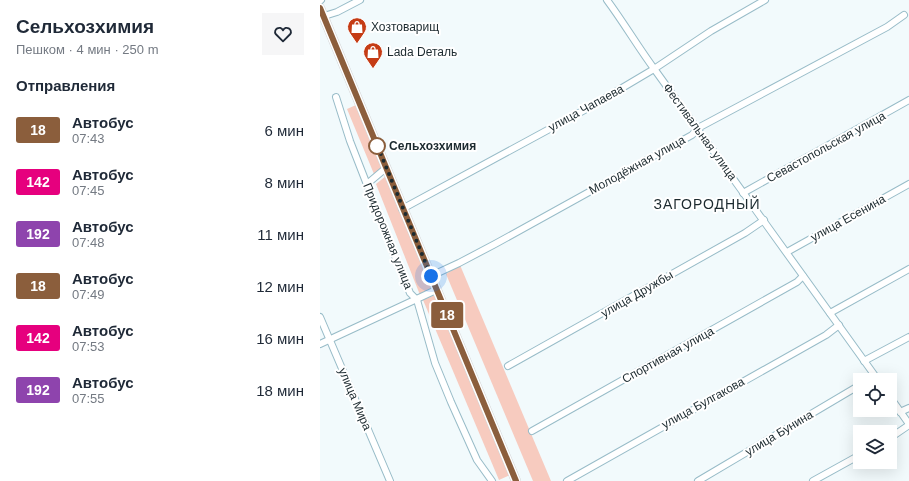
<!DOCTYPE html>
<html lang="ru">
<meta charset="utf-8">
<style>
body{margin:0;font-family:Helvetica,sans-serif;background:#f6f6f7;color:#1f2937;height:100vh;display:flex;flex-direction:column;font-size:15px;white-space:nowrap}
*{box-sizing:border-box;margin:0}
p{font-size:13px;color:#747a83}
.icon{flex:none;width:22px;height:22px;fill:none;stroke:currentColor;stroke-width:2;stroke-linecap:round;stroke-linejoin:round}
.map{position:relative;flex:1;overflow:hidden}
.panel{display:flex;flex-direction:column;background:#fff;width:320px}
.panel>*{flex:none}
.badge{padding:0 8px;border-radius:3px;font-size:14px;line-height:26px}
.fabs{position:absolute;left:533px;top:373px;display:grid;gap:8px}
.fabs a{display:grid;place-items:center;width:44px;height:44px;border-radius:0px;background:#fff;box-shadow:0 4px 16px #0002;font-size:20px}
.you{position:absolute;width:20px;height:20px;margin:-10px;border:3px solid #fff;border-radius:50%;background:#1a73e8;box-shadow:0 0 0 6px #1a73e833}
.map>.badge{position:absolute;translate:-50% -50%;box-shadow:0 0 0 2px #fff}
h2{padding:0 16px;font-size:15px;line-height:36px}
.round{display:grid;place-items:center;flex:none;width:42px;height:42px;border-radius:0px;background:#f6f6f7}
.headline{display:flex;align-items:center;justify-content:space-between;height:68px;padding:0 16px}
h1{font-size:19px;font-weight:600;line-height:30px}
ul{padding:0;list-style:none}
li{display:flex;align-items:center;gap:12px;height:52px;padding:0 16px}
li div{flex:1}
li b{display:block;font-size:15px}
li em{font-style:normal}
li .badge{min-width:44px;font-weight:700;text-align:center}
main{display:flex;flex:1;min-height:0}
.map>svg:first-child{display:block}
.green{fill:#f7cbbf}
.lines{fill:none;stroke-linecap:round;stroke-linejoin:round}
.minor-casing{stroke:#98bcc8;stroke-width:8}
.major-casing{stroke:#d2d4d5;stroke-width:10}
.minor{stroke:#fff;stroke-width:6}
.major{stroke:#beedfc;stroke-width:8}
.line-casing{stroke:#fff;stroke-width:9}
.line{stroke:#8b5e3c;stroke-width:6}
.walk{stroke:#1c2a2f;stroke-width:4;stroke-dasharray:0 7.2}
.stop-dot{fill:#fff;stroke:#8b5e3c;stroke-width:2}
.labels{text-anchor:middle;stroke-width:4;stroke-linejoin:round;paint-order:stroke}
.poi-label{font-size:12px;fill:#1c2a2f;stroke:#fff;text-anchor:start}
.street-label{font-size:12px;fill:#1c2a2f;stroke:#fff}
.stop-label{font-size:12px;font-weight:bold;fill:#1c2a2f;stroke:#fff;text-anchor:start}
.quarter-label{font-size:14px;letter-spacing:1px;fill:#1c2a2f;stroke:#fff}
</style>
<main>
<section class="panel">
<div class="headline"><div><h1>Сельхозхимия</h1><p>Пешком · 4 мин · 250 m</p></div><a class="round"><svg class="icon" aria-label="heart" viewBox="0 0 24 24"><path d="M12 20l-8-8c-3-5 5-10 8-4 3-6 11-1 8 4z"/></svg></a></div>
<h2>Отправления</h2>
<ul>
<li><span class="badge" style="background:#8b5e3c;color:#fff">18</span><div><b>Автобус</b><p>07:43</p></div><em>6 мин</em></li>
<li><span class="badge" style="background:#e6007e;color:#fff">142</span><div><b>Автобус</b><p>07:45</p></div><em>8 мин</em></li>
<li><span class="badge" style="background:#8e44ad;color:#fff">192</span><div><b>Автобус</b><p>07:48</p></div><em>11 мин</em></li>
<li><span class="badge" style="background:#8b5e3c;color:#fff">18</span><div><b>Автобус</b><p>07:49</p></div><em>12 мин</em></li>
<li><span class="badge" style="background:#e6007e;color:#fff">142</span><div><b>Автобус</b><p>07:53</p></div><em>16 мин</em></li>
<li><span class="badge" style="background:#8e44ad;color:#fff">192</span><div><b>Автобус</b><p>07:55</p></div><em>18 мин</em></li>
</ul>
</section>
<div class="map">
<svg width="589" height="481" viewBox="0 0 589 481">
<rect width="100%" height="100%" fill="#f2fafc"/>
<!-- green -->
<g class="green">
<path d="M 36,105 L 63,167 L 54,174 L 27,109 Z"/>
<path d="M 66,176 L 112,290 L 100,295 L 56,184 Z"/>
<path d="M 140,265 L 231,481 L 213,481 L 126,274 Z"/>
<path d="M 115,295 L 190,475 L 179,480 L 103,300 Z"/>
</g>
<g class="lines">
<defs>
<g id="minor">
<path d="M 287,0 C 304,23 318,47 335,70 C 409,173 484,276 558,380"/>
<path d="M 0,1 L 1,0"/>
<path d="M 1,17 L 17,12 L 40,0"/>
<path d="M 16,97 L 30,141 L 74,254 L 90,293 L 97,300 L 115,363 L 131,402 L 157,460 L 172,481"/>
<path d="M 47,184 L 66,168"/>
<path d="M 423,193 L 589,100"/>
<path d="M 82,209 L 270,107 L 334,69 L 391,31 L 445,0"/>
<path d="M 467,252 L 589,184"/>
<path d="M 111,276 L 139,263 L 175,244 L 372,135 L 378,128 L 567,27 L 584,15"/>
<path d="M 510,313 L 589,269"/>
<path d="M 0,317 L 70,481"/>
<path d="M 0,344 L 116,290"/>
<path d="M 544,361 L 589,337"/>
<path d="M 188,366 L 425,233 L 444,220"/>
<path d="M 570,397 L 589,424"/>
<path d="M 580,412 L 589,408"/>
<path d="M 212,431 L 477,282 L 483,276"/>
<path d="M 570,438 L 589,425"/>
<path d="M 247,481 L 506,335 L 519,325"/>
<path d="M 378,481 L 540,385"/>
<path d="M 493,481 L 540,455"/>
</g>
<path id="major" d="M 0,8 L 196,481"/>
</defs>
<!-- minor casing -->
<use href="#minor" class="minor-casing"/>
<!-- major casing -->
<use href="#major" class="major-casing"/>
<!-- minor -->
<use href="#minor" class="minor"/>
<!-- major -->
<use href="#major" class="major"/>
</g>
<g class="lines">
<defs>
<path id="line" d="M 0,8 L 196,481"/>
</defs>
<!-- line casing -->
<use href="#line" class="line-casing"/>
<!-- line -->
<use href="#line" class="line"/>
<!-- walk -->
<path class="walk" d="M 57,146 L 55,140 L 111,276"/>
</g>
<!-- icons -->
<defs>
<symbol id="shop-pin" viewBox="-11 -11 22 30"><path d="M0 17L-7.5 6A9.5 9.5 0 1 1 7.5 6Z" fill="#c53c15" stroke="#fff"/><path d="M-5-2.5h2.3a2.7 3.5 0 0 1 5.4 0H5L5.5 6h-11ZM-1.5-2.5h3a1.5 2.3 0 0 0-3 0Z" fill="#fff"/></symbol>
</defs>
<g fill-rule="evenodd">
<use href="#shop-pin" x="26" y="16" width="22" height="30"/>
<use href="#shop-pin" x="42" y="41" width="22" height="30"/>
</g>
<!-- markers -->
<circle class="stop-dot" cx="57" cy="146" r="8"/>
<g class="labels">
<!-- poi labels -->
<g class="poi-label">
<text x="51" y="31">Хозтоварищ</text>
<text x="67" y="56">Lada Dеталь</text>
</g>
<!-- street labels -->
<g class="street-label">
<text transform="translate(266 108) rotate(-29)" y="4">улица Чапаева</text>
<text transform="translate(380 132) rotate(54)" y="4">Фестивальная улица</text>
<text transform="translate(506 147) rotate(-29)" y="4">Севастопольская улица</text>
<text transform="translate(317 165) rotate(-29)" y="4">Молодёжная улица</text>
<text transform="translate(528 218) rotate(-29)" y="4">улица Есенина</text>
<text transform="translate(68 236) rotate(68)" y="4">Придорожная улица</text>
<text transform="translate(317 294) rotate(-30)" y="4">улица Дружбы</text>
<text transform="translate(348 355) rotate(-29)" y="4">Спортивная улица</text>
<text transform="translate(35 399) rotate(67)" y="4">улица Мира</text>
<text transform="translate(383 403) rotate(-29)" y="4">улица Булгакова</text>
<text transform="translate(459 433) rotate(-31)" y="4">улица Бунина</text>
</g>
<!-- stop labels -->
<g class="stop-label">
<text x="69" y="150">Сельхозхимия</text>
</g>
<!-- quarter labels -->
<g class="quarter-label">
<text x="387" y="209">ЗАГОРОДНЫЙ</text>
</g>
</g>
</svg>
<div class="fabs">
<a><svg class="icon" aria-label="locate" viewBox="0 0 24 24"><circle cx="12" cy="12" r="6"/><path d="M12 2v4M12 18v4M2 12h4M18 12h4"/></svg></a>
<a><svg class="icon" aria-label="layers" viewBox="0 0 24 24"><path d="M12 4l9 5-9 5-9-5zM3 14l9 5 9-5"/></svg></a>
</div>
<div class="you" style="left:111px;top:276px"></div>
<b class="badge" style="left:127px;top:315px;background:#8b5e3c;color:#fff">18</b>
</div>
</main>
